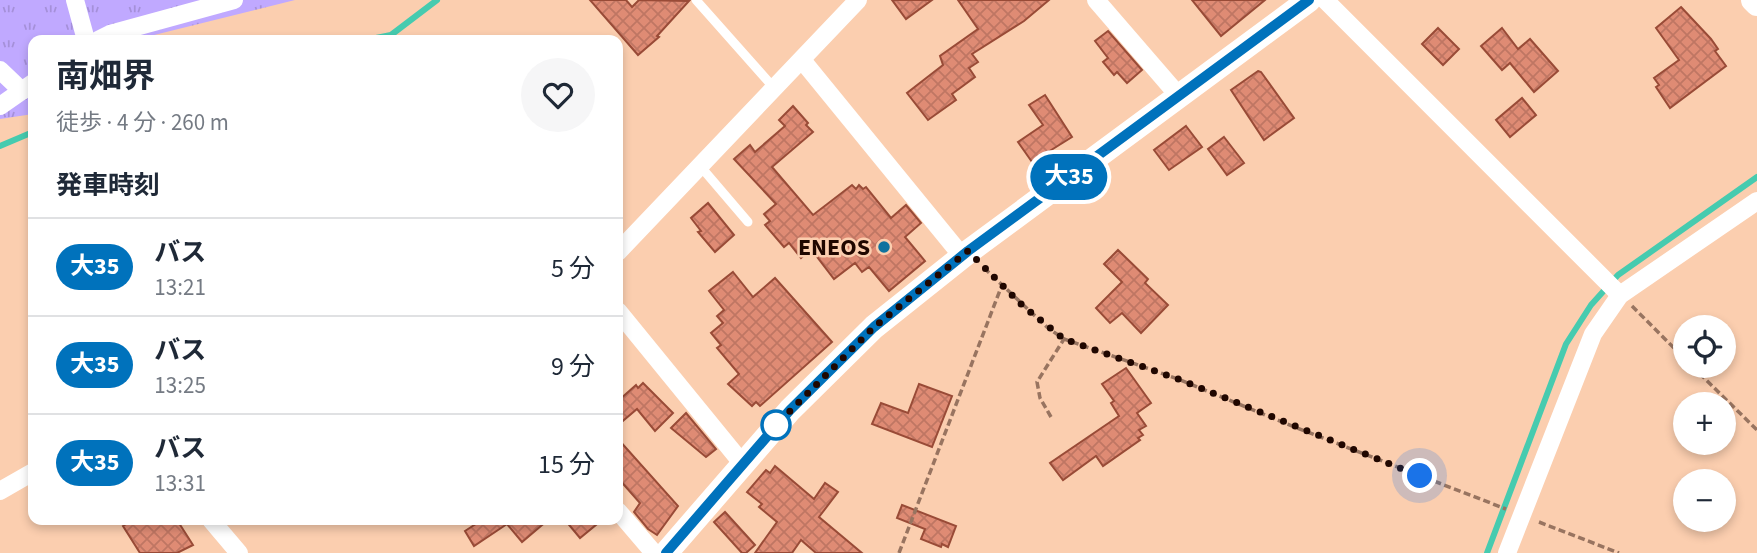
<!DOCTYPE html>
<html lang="ja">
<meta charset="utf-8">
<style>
body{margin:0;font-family:"Source Sans 3","Noto Sans JP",sans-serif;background:#f6f6f7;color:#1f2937;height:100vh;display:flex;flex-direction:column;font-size:26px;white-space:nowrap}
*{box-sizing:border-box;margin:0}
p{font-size:23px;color:#747a83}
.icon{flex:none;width:38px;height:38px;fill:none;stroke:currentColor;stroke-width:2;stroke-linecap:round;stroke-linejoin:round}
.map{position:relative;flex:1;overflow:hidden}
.sheet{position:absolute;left:28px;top:35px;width:595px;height:490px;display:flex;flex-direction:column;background:#fff;border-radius:14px;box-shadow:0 4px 10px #0003}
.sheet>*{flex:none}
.badge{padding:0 14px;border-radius:23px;font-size:24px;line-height:46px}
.controls{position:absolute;left:1673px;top:315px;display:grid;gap:14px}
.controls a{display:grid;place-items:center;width:63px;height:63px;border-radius:50%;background:#fff;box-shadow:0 4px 10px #0003;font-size:35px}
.you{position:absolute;width:35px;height:35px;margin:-18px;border:5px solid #fff;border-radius:50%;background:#1a73e8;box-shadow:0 0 0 10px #1a73e833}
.map>.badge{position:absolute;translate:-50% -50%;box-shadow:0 0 0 4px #fff}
h2{padding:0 28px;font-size:26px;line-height:63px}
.round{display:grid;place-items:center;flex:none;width:74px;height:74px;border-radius:37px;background:#f6f6f7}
.overview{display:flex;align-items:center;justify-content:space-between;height:119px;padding:0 28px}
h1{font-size:33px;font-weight:700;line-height:52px}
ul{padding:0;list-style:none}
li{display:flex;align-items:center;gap:21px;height:98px;padding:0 28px;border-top:2px solid #e0e1e3}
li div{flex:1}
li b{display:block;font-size:26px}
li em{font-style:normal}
li .badge{min-width:77px;font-weight:700;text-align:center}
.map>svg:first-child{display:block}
.park{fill:url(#park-tufts)}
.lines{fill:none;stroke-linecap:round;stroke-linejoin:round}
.stream{stroke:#46cbaf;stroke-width:6}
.building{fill:url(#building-cross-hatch);stroke:#994b37;stroke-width:2}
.path{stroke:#987460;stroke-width:3.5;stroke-dasharray:7 3.5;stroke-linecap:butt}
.lane{stroke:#fff;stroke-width:9}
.street{stroke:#fff;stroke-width:18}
.secondary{stroke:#fff;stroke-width:24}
.line-casing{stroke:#fff;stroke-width:16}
.line{stroke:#0072bc;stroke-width:10}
.walk{stroke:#200700;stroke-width:7;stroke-dasharray:0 12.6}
.poi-dot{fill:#0f729f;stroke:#fbceaf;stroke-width:2.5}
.stop-dot{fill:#fff;stroke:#0072bc;stroke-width:3.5}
.labels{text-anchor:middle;stroke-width:5;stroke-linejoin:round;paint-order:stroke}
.poi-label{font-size:24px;font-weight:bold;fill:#200700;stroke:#fbceaf;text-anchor:end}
</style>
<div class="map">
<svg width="1757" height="553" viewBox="0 0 1757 553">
<defs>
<pattern id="park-tufts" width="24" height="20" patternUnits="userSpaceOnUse" patternTransform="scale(1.75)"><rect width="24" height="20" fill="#c0a9ff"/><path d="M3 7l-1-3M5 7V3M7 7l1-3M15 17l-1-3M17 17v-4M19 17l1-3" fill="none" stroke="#a590d9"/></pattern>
<pattern id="building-cross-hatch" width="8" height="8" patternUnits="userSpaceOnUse" patternTransform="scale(1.75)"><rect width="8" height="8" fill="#df8b74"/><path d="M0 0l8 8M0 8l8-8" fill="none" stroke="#bf7663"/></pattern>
</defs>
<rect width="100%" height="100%" fill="#fbceaf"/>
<!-- park -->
<path class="park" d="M 0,0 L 295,0 L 134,40 L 33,40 L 33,114 L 0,119 Z"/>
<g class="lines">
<!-- stream -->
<g class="stream">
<path d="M 366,40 L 391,35 L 437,0"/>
<path d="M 0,146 L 33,132"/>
<path d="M 1487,553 L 1566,344 L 1591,305 L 1618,275 L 1757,177"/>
</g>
</g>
<!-- building -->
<g class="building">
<path d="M 590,0 L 626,0 L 632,7 L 639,0 L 689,1 L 657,36 L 659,37 L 638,55 Z"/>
<path d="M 892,0 L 932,0 L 906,19 Z"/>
<path d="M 958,0 L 1049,0 L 1024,21 L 972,54 L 978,62 L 969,68 L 975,77 L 952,94 L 956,100 L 928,120 L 907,93 L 943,65 L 940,56 L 978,29 Z"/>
<path d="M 1192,0 L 1265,0 L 1221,36 Z"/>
<path d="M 1681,7 L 1711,39 L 1718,49 L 1715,51 L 1726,66 L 1670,108 L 1656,87 L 1659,85 L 1654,78 L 1679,60 L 1656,28 Z"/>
<path d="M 1438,28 L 1459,49 L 1443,65 L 1422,44 Z"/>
<path d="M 1502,28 L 1518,49 L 1530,39 L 1558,71 L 1534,92 L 1510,63 L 1502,70 L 1481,46 Z"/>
<path d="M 1108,31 L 1142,70 L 1127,83 L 1117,72 L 1114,75 L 1103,62 L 1108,58 L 1095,41 Z"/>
<path d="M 1258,71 L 1261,72 L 1294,118 L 1264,140 L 1231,90 Z"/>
<path d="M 1045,95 L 1072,137 L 1032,162 L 1018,142 L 1043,125 L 1029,105 Z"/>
<path d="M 1522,98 L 1536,115 L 1510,137 L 1496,120 Z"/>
<path d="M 793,106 L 808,123 L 806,125 L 813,132 L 772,167 L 813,215 L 852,185 L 856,189 L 859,185 L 863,189 L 866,187 L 891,218 L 906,205 L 921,223 L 905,237 L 925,261 L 889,291 L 869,267 L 862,272 L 855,263 L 834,279 L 811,249 L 801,258 L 789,243 L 784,247 L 765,225 L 770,221 L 764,214 L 776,204 L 734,159 L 750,145 L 755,152 L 785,126 L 779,120 Z"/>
<path d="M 1186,126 L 1202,147 L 1169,170 L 1154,150 Z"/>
<path d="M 1224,137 L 1244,163 L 1227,175 L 1208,149 Z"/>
<path d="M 708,203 L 734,235 L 715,252 L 698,232 L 701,231 L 691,218 Z"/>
<path d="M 1118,250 L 1148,279 L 1145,283 L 1168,305 L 1141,333 L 1122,313 L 1110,323 L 1096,308 L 1122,282 L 1104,264 Z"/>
<path d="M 733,272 L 753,297 L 775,278 L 832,342 L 760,406 L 756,402 L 752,406 L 728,384 L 739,374 L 717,348 L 721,345 L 711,333 L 723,323 L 717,316 L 724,310 L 709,291 Z"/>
<path d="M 1126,368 L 1151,403 L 1137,413 L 1146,426 L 1139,430 L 1143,435 L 1138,438 L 1140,440 L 1103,466 L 1096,456 L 1063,480 L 1050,463 L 1119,416 L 1111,403 L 1114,401 L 1102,384 Z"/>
<path d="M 643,383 L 673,413 L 655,431 L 637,409 L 618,425 L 618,401 L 636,385 L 638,388 Z"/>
<path d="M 919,384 L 952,396 L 932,447 L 872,424 L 881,403 L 908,413 Z"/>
<path d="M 686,413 L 716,449 L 706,457 L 671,428 Z"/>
<path d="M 618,439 L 678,506 L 657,535 L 648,529 L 634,512 L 640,503 L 618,478 Z"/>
<path d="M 775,466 L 814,499 L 825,483 L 838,492 L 819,517 L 862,553 L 816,553 L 801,540 L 792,553 L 755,553 L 777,522 L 759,507 L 762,504 L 747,492 L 766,470 L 770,473 Z"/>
<path d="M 902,505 L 956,526 L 948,547 L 942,544 L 941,547 L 921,539 L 925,529 L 897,518 Z"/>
<path d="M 725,512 L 755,545 L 746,553 L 742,553 L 714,522 Z"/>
<path d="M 133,520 L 177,520 L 193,545 L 177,553 L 140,553 L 123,526 Z"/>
<path d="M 482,520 L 548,520 L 522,542 L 507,524 L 474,546 L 465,531 Z"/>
<path d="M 565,520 L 602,520 L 580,538 Z"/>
</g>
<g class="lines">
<!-- path -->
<g class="path">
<path d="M 984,268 L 1048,328 L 1064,339 L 1178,379 L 1287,424 L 1506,509"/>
<path d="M 1632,306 L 1685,359"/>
<path d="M 1692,366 L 1757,430"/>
<path d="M 1051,417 L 1040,398 L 1037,382 L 1064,339"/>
<path d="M 1539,522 L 1619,553"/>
<path d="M 899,553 L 1002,285"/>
</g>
<!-- lane -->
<g class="lane">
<path d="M 696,0 L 775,89"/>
<path d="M 701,167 L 748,222"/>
</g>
<!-- street -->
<g class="street">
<path d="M 75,0 L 86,40"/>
<path d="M 1096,0 L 1178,95"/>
<path d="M 1325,0 L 1620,295"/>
<path d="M 98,40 L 110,34 L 234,0"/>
<path d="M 802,60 L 962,256"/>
<path d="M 0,70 L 22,91"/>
<path d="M 0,106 L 33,83"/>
<path d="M 618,252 L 858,0"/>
<path d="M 618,311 L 742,463"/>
<path d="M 0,491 L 33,472"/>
<path d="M 618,511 L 654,553"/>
<path d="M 211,520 L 239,553"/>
<path d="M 1507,553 L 1593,334 L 1620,295 L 1757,201"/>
</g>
<!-- secondary -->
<g class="secondary">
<path d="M 1753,0 L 1757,4"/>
<path d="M 666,553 L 790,410 L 874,327 L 968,252 L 1309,0"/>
</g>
</g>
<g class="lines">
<defs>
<path id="line" d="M 666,553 L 790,410 L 874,327 L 968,251 L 1309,0"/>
</defs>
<!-- line casing -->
<use href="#line" class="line-casing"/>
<!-- line -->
<use href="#line" class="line"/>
<!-- walk -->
<path class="walk" d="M 776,425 L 774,427 L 874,327 L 968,251 L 1023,306 L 1064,339 L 1178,379 L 1420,476"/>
</g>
<!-- markers -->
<circle class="poi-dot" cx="884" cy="247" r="7"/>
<circle class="stop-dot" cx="776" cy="425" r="14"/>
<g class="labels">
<!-- poi labels -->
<g class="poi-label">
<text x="870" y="255">ENEOS</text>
</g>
</g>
</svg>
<div class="controls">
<a><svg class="icon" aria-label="locate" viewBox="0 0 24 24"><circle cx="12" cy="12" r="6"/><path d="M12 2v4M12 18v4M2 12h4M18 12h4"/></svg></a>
<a>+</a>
<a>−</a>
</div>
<div class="you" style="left:1420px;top:476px"></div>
<b class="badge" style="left:1069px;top:177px;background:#0072bc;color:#fff">大35</b>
<section class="sheet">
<div class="overview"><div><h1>南畑界</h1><p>徒歩 · 4 分 · 260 m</p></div><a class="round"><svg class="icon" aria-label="heart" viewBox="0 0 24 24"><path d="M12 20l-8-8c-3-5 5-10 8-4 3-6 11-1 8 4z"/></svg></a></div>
<h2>発車時刻</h2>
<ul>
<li><span class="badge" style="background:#0072bc;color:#fff">大35</span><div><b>バス</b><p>13:21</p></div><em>5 分</em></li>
<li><span class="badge" style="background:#0072bc;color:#fff">大35</span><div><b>バス</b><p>13:25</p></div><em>9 分</em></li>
<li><span class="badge" style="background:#0072bc;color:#fff">大35</span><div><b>バス</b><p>13:31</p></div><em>15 分</em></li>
</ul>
</section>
</div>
